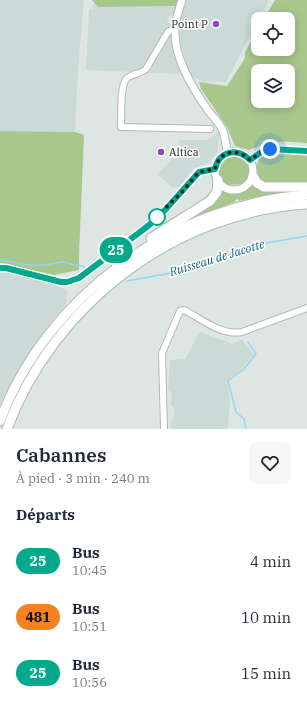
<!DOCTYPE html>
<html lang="fr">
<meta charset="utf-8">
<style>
body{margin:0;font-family:"IBM Plex Serif",serif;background:#f6f6f7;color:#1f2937;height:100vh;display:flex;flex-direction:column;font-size:15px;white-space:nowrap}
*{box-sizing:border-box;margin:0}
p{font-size:13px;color:#747a83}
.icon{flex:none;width:22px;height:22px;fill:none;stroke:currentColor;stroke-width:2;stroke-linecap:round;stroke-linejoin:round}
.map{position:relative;height:429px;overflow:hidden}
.sheet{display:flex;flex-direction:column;background:#fff;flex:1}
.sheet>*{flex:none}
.badge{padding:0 8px;border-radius:13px;font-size:14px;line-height:26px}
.tools{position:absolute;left:251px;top:12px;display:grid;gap:8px}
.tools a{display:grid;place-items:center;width:44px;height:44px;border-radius:8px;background:#fff;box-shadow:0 2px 10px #0003;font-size:20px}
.you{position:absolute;width:20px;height:20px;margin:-10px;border:3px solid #fff;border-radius:50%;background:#1a73e8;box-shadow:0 0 0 6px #1a73e833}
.map>.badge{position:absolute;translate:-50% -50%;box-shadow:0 0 0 2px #fff}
h2{padding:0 16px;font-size:15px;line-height:36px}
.round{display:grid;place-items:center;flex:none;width:42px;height:42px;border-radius:8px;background:#f6f6f7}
.overview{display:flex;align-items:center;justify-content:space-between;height:68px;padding:0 16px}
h1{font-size:19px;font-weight:600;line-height:30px}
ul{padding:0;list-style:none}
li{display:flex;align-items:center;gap:12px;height:56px;padding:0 16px}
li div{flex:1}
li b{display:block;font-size:15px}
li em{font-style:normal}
li .badge{min-width:44px;font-weight:700;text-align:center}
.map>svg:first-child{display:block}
.built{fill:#cbdad7}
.green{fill:#a8c78d;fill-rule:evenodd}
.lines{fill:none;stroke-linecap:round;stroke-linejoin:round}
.stream{stroke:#92d5fc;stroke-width:1.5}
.minor-casing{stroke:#b1b8b6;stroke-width:8}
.major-casing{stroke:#b1b8b6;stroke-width:9}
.highway-casing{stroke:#b1b8b6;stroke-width:11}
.minor{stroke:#fff;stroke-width:6}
.major{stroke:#fff;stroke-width:7}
.highway{stroke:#fff;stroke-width:9}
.line-casing{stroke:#fff;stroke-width:9}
.line{stroke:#00a98b;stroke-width:6}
.walk{stroke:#212423;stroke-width:4;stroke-dasharray:0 7.2}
.poi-dot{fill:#9248ba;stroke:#fff;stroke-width:1.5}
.stop-dot{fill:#fff;stroke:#00a98b;stroke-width:2}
.labels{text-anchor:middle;stroke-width:3;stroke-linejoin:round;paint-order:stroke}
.poi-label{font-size:11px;fill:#212423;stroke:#fff;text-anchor:end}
.water-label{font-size:12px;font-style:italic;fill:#065d82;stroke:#fff}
</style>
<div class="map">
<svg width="307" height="429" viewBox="0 0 307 429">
<rect width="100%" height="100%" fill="#dee6e4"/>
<!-- built -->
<g class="built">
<path d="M 0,0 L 84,0 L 78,70 L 75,132 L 0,131 Z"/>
<path d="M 185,0 L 269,0 L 259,19 L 258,19 L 258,21 L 226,82 L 203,82 L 192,76 L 187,66 L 181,45 L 180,27 L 182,12 Z"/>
<path d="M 93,3 L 94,3 L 98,7 L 176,6 L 173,14 L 167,18 L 170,27 L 166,30 L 172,33 L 176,61 L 181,74 L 86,70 L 89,9 L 92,9 Z"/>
<path d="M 219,132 L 218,152 L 208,163 L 194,168 L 179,187 L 173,188 L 158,174 L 177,153 L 180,140 L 208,140 Z"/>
<path d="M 0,270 L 39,279 L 67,290 L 66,305 L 45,329 L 0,404 Z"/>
<path d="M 200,332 L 233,344 L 242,339 L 254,355 L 241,370 L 228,380 L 230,402 L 228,429 L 171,429 L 171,421 L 174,418 L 175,410 L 171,404 L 172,393 L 168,390 L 170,360 L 185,359 Z"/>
</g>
<!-- green -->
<g class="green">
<path d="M 92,0 L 178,0 L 176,6 L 98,7 Z"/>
<path d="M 275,0 L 307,0 L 307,143 C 282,141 272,140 249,150 L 235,146 L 227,127 L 201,89 L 199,82 L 227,86 L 245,58 L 245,52 L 258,29 L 258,49 L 288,49 L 288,19 L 264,19 ZM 258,71 L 288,71 L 288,101 L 258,101 Z"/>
<path d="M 0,131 L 75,132 L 84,135 L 79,255 L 79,270 L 54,275 L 0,263 Z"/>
<path d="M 273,152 L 307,154 L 307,183 L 264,184 L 255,177 C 258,163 256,154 273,152 Z"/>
<path d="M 234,155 C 249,157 256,173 244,184 L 226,185 C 213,175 218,158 234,155 Z"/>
<path d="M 252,183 L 294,191 L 267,195 L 239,201 L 238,199 L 235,200 L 235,202 L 185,220 L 219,188 C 231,194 244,194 252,183 Z"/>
</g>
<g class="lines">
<!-- stream -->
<g class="stream">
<path d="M 0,260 L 36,266 L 63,262 L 85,267"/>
<path d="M 127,281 L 176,272 L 224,258 L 248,246 L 307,236"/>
<path d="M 246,429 L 244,419 L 236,412 L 228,381 L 244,369 L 256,354 L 248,342"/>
</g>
<defs>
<g id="minor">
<path d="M 175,30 L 171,30 L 168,32 L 146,69 C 141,74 133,73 127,78 C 119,86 122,116 121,127 L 210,129"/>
<path d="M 250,160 L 264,150 L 270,149 L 307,151"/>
<path d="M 0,268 L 6,268 L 61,282 L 67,282 L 79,278 L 148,226 L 166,209 L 199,172 L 215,169"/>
<path d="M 164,429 L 162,353 L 180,311 L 184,310 C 202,319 221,336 242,332 L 307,308"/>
</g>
<g id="major">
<path d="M 182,0 C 179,10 175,20 175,30 C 174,58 192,87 207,109 C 212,116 219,122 222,129 C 226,136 225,146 228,153"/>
<circle cx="234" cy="171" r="19"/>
</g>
<g id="highway">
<path d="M 253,176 L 257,183 L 264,187 L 307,187"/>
<path d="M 151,238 L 210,201 L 217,192 L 218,180"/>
<path d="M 0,421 C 46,296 175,204 307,195"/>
<path d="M 7,429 C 53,305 174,212 307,204"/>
</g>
</defs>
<!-- minor casing -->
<use href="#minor" class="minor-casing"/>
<!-- major casing -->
<use href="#major" class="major-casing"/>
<!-- highway casing -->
<use href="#highway" class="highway-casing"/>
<!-- minor -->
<use href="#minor" class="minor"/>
<!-- major -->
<use href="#major" class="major"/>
<!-- highway -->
<use href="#highway" class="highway"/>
</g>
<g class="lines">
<defs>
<path id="line" d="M 0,268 L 6,268 L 61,282 L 67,282 L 79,278 L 148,226 L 166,209 L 199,172 L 215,169 C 219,151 237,147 250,160 L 264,150 L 270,149 L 307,151"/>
</defs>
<!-- line casing -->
<use href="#line" class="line-casing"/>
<!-- line -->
<use href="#line" class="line"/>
<!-- walk -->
<path class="walk" d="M 157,217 L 154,219 L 182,192 L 199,172 L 215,169 C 219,151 237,147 250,160 L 264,150 L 270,149"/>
</g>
<!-- markers -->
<g class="poi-dot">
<circle cx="216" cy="24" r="4"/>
<circle cx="161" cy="152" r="4"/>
</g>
<circle class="stop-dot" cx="157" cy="217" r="8"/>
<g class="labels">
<!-- poi labels -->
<g class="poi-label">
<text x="208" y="28">Point P</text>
<text x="169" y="156" text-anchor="start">Altica</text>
</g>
<!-- water labels -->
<g class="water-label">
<text transform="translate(217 258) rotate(-17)" y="4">Ruisseau de Jacotte</text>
</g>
</g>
</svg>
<div class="tools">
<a><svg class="icon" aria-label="locate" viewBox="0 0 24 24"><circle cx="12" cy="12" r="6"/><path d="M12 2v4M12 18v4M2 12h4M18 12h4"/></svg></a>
<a><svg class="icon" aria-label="layers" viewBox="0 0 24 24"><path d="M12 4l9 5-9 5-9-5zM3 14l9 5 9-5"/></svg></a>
</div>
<div class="you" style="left:270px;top:149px"></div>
<b class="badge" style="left:116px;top:250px;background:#00a98b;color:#fff">25</b>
</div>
<section class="sheet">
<div class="overview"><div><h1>Cabannes</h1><p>À pied · 3 min · 240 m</p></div><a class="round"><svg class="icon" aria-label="heart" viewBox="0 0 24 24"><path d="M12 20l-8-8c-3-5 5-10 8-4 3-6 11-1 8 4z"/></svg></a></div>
<h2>Départs</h2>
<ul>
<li><span class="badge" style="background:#00a98b;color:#fff">25</span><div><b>Bus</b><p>10:45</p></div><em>4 min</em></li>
<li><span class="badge" style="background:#f58220;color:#111">481</span><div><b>Bus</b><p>10:51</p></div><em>10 min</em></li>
<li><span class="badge" style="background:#00a98b;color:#fff">25</span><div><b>Bus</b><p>10:56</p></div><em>15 min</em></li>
</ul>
</section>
